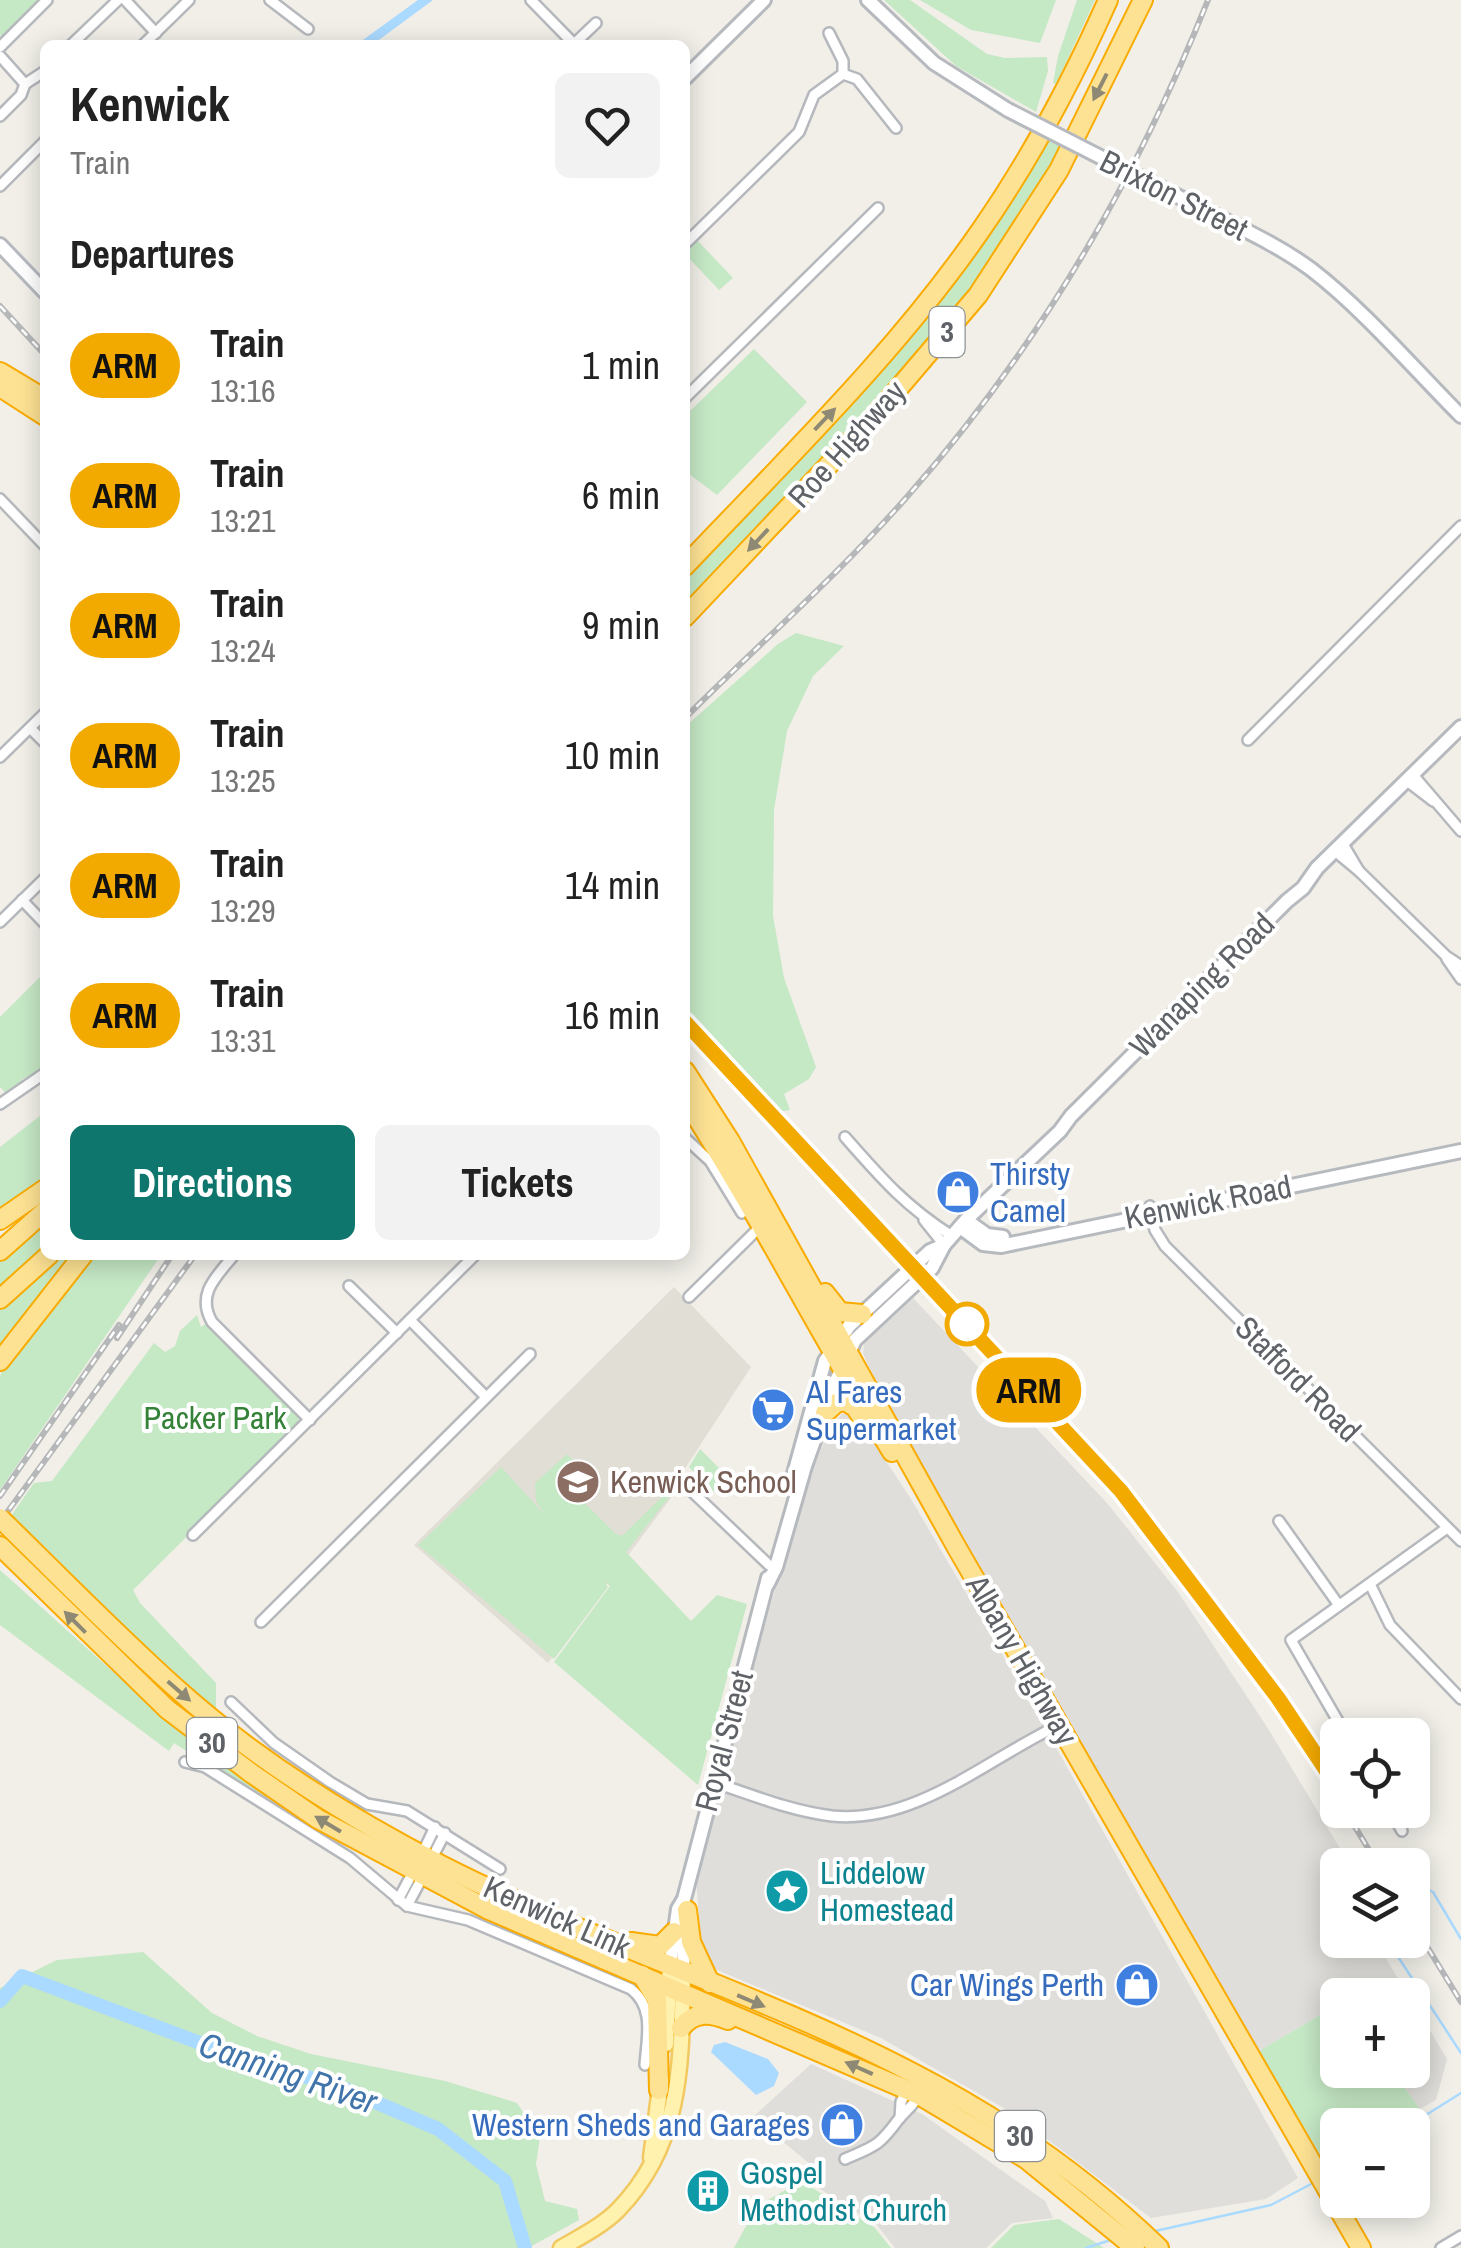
<!DOCTYPE html>
<meta charset="utf-8">
<style>
body{margin:0;font-family:"Archivo Narrow",sans-serif;background:#f2f2f2;color:#222;height:100vh;display:flex;flex-direction:column;font-size:38px;white-space:nowrap}
*{box-sizing:border-box;margin:0}
p{font-size:32px;color:#767676}
.icon{flex:none;width:55px;height:55px;fill:none;stroke:currentColor;stroke-width:2;stroke-linecap:round;stroke-linejoin:round}
.map{position:relative;flex:1;overflow:hidden}
.details{position:absolute;left:40px;top:40px;width:650px;height:1220px;display:flex;flex-direction:column;background:#fff;border-radius:15px;box-shadow:0 5px 25px #0003}
.details>*{flex:none}
.badge{padding:0 20px;border-radius:32px;font-size:35px;line-height:65px}
.controls{position:absolute;left:1320px;top:1718px;display:grid;gap:20px}
.controls a{display:grid;place-items:center;width:110px;height:110px;border-radius:15px;background:#fff;box-shadow:0 5px 25px #0003;font-size:50px}
.map>.badge{position:absolute;translate:-50% -50%;box-shadow:0 0 0 5px #fff}
h2{padding:0 30px;font-size:38px;line-height:90px}
.round{display:grid;place-items:center;flex:none;width:105px;height:105px;border-radius:15px;background:#f2f2f2}
.overview{display:flex;align-items:center;justify-content:space-between;height:170px;padding:0 30px}
h1{font-size:48px;font-weight:700;line-height:75px}
.action{display:flex;gap:20px;margin-top:auto;padding:20px 30px}
.action a{flex:1;height:115px;border-radius:15px;background:#0f766e;color:#fff;font-size:40px;font-weight:700;line-height:115px;text-align:center}
.action a+a{background:#f2f2f2;color:#222}
ul{padding:0;list-style:none}
li{display:flex;align-items:center;gap:30px;height:130px;padding:0 30px}
li div{flex:1}
li b{display:block;font-size:38px}
li em{font-style:normal}
li .badge{min-width:110px;font-weight:700;text-align:center}
.map>svg:first-child{display:block}
.industrial{fill:#e0deda}
.education{fill:#e1ded6}
.green{fill:#c5e8c5}
.water{fill:#aadaff}
.lines{fill:none;stroke-linecap:round;stroke-linejoin:round}
.stream{stroke:#aadaff;stroke-width:2.5}
.river{stroke:#aadaff;stroke-width:14}
.street-casing{stroke:#b5b8bc;stroke-width:14}
.secondary-casing{stroke:#b6babf;stroke-width:18}
.primary-casing{stroke:#f2c960;stroke-width:19}
.highway-casing{stroke:#f9ab00;stroke-width:22}
.street{stroke:#fff;stroke-width:9}
.secondary{stroke:#fff;stroke-width:12}
.primary{stroke:#fff2af;stroke-width:14}
.highway{stroke:#fde293;stroke-width:18}
.rail-casing{stroke:#b6b7b8;stroke-width:6}
.rail{stroke:#fff;stroke-width:2.5;stroke-dasharray:8;stroke-linecap:butt}
.secondary-bridge-casing{stroke:#b6babf;stroke-width:18;stroke-linecap:butt}
.highway-bridge-casing{stroke:#f9ab00;stroke-width:22;stroke-linecap:butt}
.secondary-bridge{stroke:#fff;stroke-width:12}
.highway-bridge{stroke:#fde293;stroke-width:18}
.oneway{fill:#8e8975}
.line-casing{stroke:#fff;stroke-width:22}
.line{stroke:#f2a900;stroke-width:15}
.stop-dot{fill:#fff;stroke:#f2a900;stroke-width:5}
.labels{text-anchor:middle;stroke-width:8;stroke-linejoin:round;paint-order:stroke}
.shield{fill:#fff;stroke:#8f9295;stroke-width:2.5}
.shield-label{font-size:30px;font-weight:bold;fill:#5f6368}
.street-label{font-size:32px;fill:#5f6368;stroke:#fff}
.shop-label{font-size:32px;fill:#366cbe;stroke:#fff;text-anchor:start}
.park-label{font-size:32px;fill:#348238;stroke:#fff}
.education-label{font-size:32px;fill:#785e54;stroke:#fff;text-anchor:start}
.culture-label{font-size:32px;fill:#0d838f;stroke:#fff;text-anchor:start}
.water-label{font-size:35px;font-style:italic;fill:#4174aa;stroke:#fff}
</style>
<div class="map">
<svg width="1461" height="2248" viewBox="0 0 1461 2248">
<rect width="100%" height="100%" fill="#f1efe8"/>
<!-- industrial -->
<g class="industrial">
<path d="M 913,1298 L 1107,1503 L 1178,1592 L 1267,1727 L 1350,1865 L 1338,1865 L 1338,1940 L 1375,1940 L 1408,1995 L 1338,1995 L 1337,2005 L 1259,2051 L 1245,2035 L 925,1474 L 868,1365 L 863,1353 L 864,1343 Z"/>
<path d="M 850,1413 L 859,1420 L 911,1499 L 1044,1726 L 1298,2178 L 1266,2199 L 1151,2218 L 1014,2114 L 881,2038 L 712,1968 L 701,1943 L 696,1878 L 720,1780 L 805,1486 L 832,1424 L 842,1414 Z"/>
<path d="M 1413,2002 L 1447,2059 L 1436,2100 L 1420,2109 L 1392,2070 L 1412,2070 Z"/>
<path d="M 811,2064 L 922,2114 L 1045,2201 L 1053,2218 L 1012,2223 L 986,2248 L 895,2248 L 877,2225 L 814,2185 L 821,2173 L 753,2117 Z"/>
</g>
<!-- education -->
<path class="education" d="M 674,1287 L 751,1367 L 682,1473 L 676,1491 L 548,1663 L 414,1545 Z"/>
<!-- green -->
<g class="green">
<path d="M 0,0 L 40,0 L 3,37 L 0,35 Z"/>
<path d="M 884,0 L 910,0 L 987,54 L 1005,58 L 1047,57 L 1048,71 L 1036,112 L 956,66 Z"/>
<path d="M 920,0 L 1056,0 L 1040,43 L 971,30 Z"/>
<path d="M 1077,0 L 1095,0 L 1056,84 L 1053,83 L 1058,56 Z"/>
<path d="M 1045,136 L 1067,147 L 981,278 L 904,374 L 685,605 L 685,574 L 833,420 Z"/>
<path d="M 696,239 L 733,278 L 719,290 L 685,254 L 685,249 Z"/>
<path d="M 754,349 L 807,402 L 717,495 L 685,471 L 685,416 Z"/>
<path d="M 796,633 L 844,646 L 813,676 L 787,731 L 774,810 L 773,916 L 784,978 L 816,1067 L 809,1079 L 784,1094 L 790,1110 L 778,1112 L 685,1011 L 685,727 L 778,644 Z"/>
<path d="M 41,976 L 45,981 L 45,1067 L 21,1080 L 20,1085 L 7,1094 L 0,1087 L 0,1017 Z"/>
<path d="M 45,1112 L 45,1181 L 0,1213 L 0,1147 Z"/>
<path d="M 45,1219 L 45,1248 L 0,1288 L 0,1259 Z"/>
<path d="M 59,1255 L 77,1255 L 0,1354 L 0,1309 Z"/>
<path d="M 90,1255 L 161,1255 L 0,1490 L 0,1376 L 6,1362 Z"/>
<path d="M 197,1315 L 201,1327 L 207,1323 L 299,1416 L 298,1426 L 133,1590 L 140,1603 L 216,1683 L 216,1710 L 11,1523 L 13,1519 L 11,1516 L 34,1483 L 52,1481 L 154,1343 L 165,1352 L 175,1346 L 180,1331 Z"/>
<path d="M 700,1449 L 728,1477 L 713,1492 L 689,1467 Z"/>
<path d="M 567,1454 L 585,1472 L 570,1489 L 615,1533 L 622,1536 L 669,1490 L 673,1492 L 626,1552 L 691,1621 L 717,1595 L 747,1604 L 698,1785 L 554,1662 L 610,1586 L 604,1581 L 608,1587 L 554,1659 L 418,1545 L 501,1467 L 544,1514 L 536,1501 L 535,1483 Z"/>
<path d="M 0,1570 L 160,1714 L 268,1797 L 265,1801 L 174,1743 L 169,1751 L 0,1625 Z"/>
<path d="M 143,1952 L 212,2013 L 257,2036 L 311,2054 L 445,2081 L 517,2103 L 540,2137 L 536,2164 L 545,2201 L 577,2209 L 579,2220 L 528,2248 L 0,2248 L 0,1988 L 57,1960 Z"/>
<path d="M 1337,2005 L 1338,2070 L 1392,2070 L 1420,2109 L 1392,2125 L 1338,2125 L 1337,2156 L 1325,2163 L 1259,2051 Z"/>
<path d="M 802,2181 L 875,2228 L 891,2248 L 734,2248 L 757,2206 Z"/>
<path d="M 1059,2219 L 1104,2248 L 991,2248 L 1014,2225 Z"/>
</g>
<!-- water -->
<g class="water">
<path d="M 418,0 L 433,0 L 372,45 L 356,45 Z"/>
<path d="M 725,2042 L 768,2059 L 779,2073 L 774,2086 L 756,2095 L 711,2052 L 714,2045 Z"/>
</g>
<g class="lines">
<!-- stream -->
<g class="stream">
<path d="M 1412,1881 L 1433,1892 L 1461,1939"/>
<path d="M 1387,1940 L 1461,2053"/>
<path d="M 1410,2125 L 1461,2093"/>
<path d="M 1326,2175 L 1338,2168"/>
<path d="M 1151,2232 L 1271,2205 L 1315,2182"/>
<path d="M 1086,2248 L 1114,2239"/>
</g>
<!-- river -->
<path class="river" d="M 0,2001 L 22,1976 L 237,2057 L 338,2086 L 438,2129 L 505,2181 L 525,2248"/>
<defs>
<g id="street">
<path d="M 125,0 L 156,33"/>
<path d="M 270,0 L 308,29"/>
<path d="M 531,0 L 575,45"/>
<path d="M 829,33 L 843,61 L 843,74"/>
<path d="M 574,44 L 596,23"/>
<path d="M 71,45 L 118,0"/>
<path d="M 143,45 L 189,0"/>
<path d="M 0,47 L 47,0"/>
<path d="M 0,56 L 25,84 L 21,95 L 0,116"/>
<path d="M 25,84 L 45,71"/>
<path d="M 0,186 L 45,141"/>
<path d="M 685,244 L 799,132 L 814,95 L 843,74 L 857,79 L 896,128"/>
<path d="M 685,398 L 878,208"/>
<path d="M 0,499 L 45,546"/>
<path d="M 30,728 L 45,743"/>
<path d="M 1248,740 L 1461,526"/>
<path d="M 0,757 L 45,713"/>
<path d="M 1413,775 L 1461,831"/>
<path d="M 1407,781 L 1433,801"/>
<path d="M 1343,844 L 1359,871"/>
<path d="M 1335,851 L 1359,871 L 1446,956 L 1461,966"/>
<path d="M 22,900 L 45,924"/>
<path d="M 0,922 L 45,878"/>
<path d="M 1447,959 L 1461,979"/>
<path d="M 0,1104 L 45,1073"/>
<path d="M 845,1137 C 881,1178 905,1206 952,1236"/>
<path d="M 685,1138 L 710,1161 L 742,1213"/>
<path d="M 1150,1206 L 1155,1230 L 1165,1246 L 1461,1541"/>
<path d="M 924,1220 L 944,1245"/>
<path d="M 234,1255 C 216,1277 196,1294 212,1322 L 310,1420"/>
<path d="M 349,1286 L 397,1333"/>
<path d="M 689,1297 L 761,1226"/>
<path d="M 410,1320 L 486,1397"/>
<path d="M 682,1482 L 769,1565"/>
<path d="M 1279,1521 L 1338,1604"/>
<path d="M 193,1535 L 475,1255"/>
<path d="M 1370,1584 L 1390,1625 L 1461,1699"/>
<path d="M 261,1622 L 530,1354"/>
<path d="M 231,1702 L 274,1743 L 330,1782 L 367,1804 L 407,1811 L 500,1869"/>
<path d="M 1346,1735 L 1291,1640 L 1447,1528"/>
<path d="M 185,1762 L 205,1767 L 350,1858 L 407,1906 L 468,1920 L 631,1989 C 655,2008 647,2037 645,2065"/>
<path d="M 713,1782 C 752,1795 791,1811 832,1816 C 916,1824 987,1759 1059,1725"/>
<path d="M 1390,1810 L 1402,1831"/>
<path d="M 421,1856 L 435,1827"/>
<path d="M 430,1862 L 445,1833"/>
<path d="M 398,1900 L 414,1870"/>
<path d="M 407,1906 L 423,1876"/>
<path d="M 900,2118 L 901,2102 L 908,2087"/>
<path d="M 845,2159 C 875,2146 879,2146 898,2120 C 906,2110 914,2106 919,2094"/>
<path d="M 1441,2248 L 1461,2236"/>
</g>
<g id="secondary">
<path d="M 868,0 L 934,63 L 1008,110"/>
<path d="M 685,78 L 764,0"/>
<path d="M 1183,199 C 1226,222 1273,241 1312,270 C 1365,311 1414,369 1461,416"/>
<path d="M 0,245 L 45,292"/>
<path d="M 966,1220 L 987,1235 L 1003,1237"/>
<path d="M 960,1227 L 983,1244 L 1001,1246 L 1461,1151"/>
<path d="M 792,1481 L 825,1361 L 849,1326 L 930,1251 L 944,1245"/>
<path d="M 767,1585 L 776,1567 L 805,1466 L 835,1383 L 855,1340 L 932,1268 L 944,1245 L 966,1220 L 1060,1131 L 1071,1116 L 1287,901 L 1303,888 L 1317,868 L 1461,727"/>
<path d="M 670,1966 L 678,1909 L 684,1899 L 768,1578"/>
<path d="M 683,1972 L 685,1931"/>
</g>
<g id="primary">
<path d="M 666,2044 L 670,1966"/>
<path d="M 651,2158 L 661,2080"/>
<path d="M 561,2248 C 580,2237 602,2226 618,2210 C 684,2142 681,2060 683,1972"/>
</g>
<g id="highway">
<path d="M 0,372 L 45,399"/>
<path d="M 0,387 L 45,416"/>
<path d="M 685,566 C 788,457 898,351 983,227 C 1032,156 1073,79 1108,0"/>
<path d="M 685,617 L 874,417 L 978,295 L 1059,170 L 1143,0"/>
<path d="M 685,1071 L 730,1141 L 957,1548 L 1361,2248"/>
<path d="M 685,1099 C 759,1214 820,1336 892,1452"/>
<path d="M 0,1220 L 45,1189"/>
<path d="M 0,1251 L 45,1211"/>
<path d="M 825,1293 L 840,1312 L 862,1314"/>
<path d="M 0,1299 L 49,1255"/>
<path d="M 0,1361 L 83,1255"/>
<path d="M 825,1413 L 836,1403 L 845,1401 L 855,1407 L 863,1419"/>
<path d="M 8,1526 C 64,1581 119,1637 177,1689 C 256,1760 348,1817 441,1865 C 594,1943 760,1993 913,2073 C 1002,2119 1086,2177 1159,2248"/>
<path d="M 0,1546 L 167,1709 L 251,1773 L 318,1819 L 489,1910 L 919,2095 L 1026,2159 L 1135,2248"/>
<path d="M 687,1910 L 691,1942 L 710,1983"/>
<path d="M 631,1942 L 660,1946 L 674,1932"/>
<path d="M 642,1975 L 657,2000 L 659,2090"/>
<path d="M 681,2028 C 694,2011 710,2013 728,2020"/>
</g>
</defs>
<!-- street casing -->
<use href="#street" class="street-casing"/>
<!-- secondary casing -->
<use href="#secondary" class="secondary-casing"/>
<!-- primary casing -->
<use href="#primary" class="primary-casing"/>
<!-- highway casing -->
<use href="#highway" class="highway-casing"/>
<!-- street -->
<use href="#street" class="street"/>
<!-- secondary -->
<use href="#secondary" class="secondary"/>
<!-- primary -->
<use href="#primary" class="primary"/>
<!-- highway -->
<use href="#highway" class="highway"/>
<defs>
<g id="rail">
<path d="M 0,306 L 45,355"/>
<path d="M 685,718 C 758,645 837,576 906,498 C 1036,351 1135,183 1208,0"/>
<path d="M 685,1030 L 1082,1453 L 1127,1505 L 1275,1702 L 1338,1797"/>
<path d="M 117,1338 L 172,1255"/>
<path d="M 0,1496 L 119,1325"/>
<path d="M 0,1522 L 195,1255"/>
<path d="M 1345,1810 L 1378,1865"/>
<path d="M 1412,1922 L 1461,2002"/>
</g>
</defs>
<!-- rail casing -->
<use href="#rail" class="rail-casing"/>
<!-- rail -->
<use href="#rail" class="rail"/>
<defs>
<path id="secondary-bridge" d="M 1008,110 L 1183,199"/>
<path id="highway-bridge" d="M 0,1518 L 8,1526"/>
</defs>
<!-- secondary-bridge casing -->
<use href="#secondary-bridge" class="secondary-bridge-casing"/>
<!-- highway-bridge casing -->
<use href="#highway-bridge" class="highway-bridge-casing"/>
<!-- secondary-bridge -->
<use href="#secondary-bridge" class="secondary-bridge"/>
<!-- highway-bridge -->
<use href="#highway-bridge" class="highway-bridge"/>
</g>
<!-- one-way arrows -->
<defs><path id="oneway-solid" d="M-6-.8H1V-3.2L6.5 0L1 3.2V.8H-6Z" transform="scale(2.5)"/></defs>
<g class="oneway">
<use href="#oneway-solid" transform="translate(1100 87) rotate(117)"/>
<use href="#oneway-solid" transform="translate(825 419) rotate(-46)"/>
<use href="#oneway-solid" transform="translate(758 540) rotate(133)"/>
<use href="#oneway-solid" transform="translate(75 1622) rotate(-135)"/>
<use href="#oneway-solid" transform="translate(179 1691) rotate(41)"/>
<use href="#oneway-solid" transform="translate(328 1824) rotate(-149)"/>
<use href="#oneway-solid" transform="translate(751 2001) rotate(23)"/>
<use href="#oneway-solid" transform="translate(859 2068) rotate(-156)"/>
</g>
<g class="lines">
<defs>
<path id="line" d="M 685,1022 L 1121,1491 L 1278,1698 L 1338,1788"/>
</defs>
<!-- line casing -->
<use href="#line" class="line-casing"/>
<!-- line -->
<use href="#line" class="line"/>
</g>
<!-- icons -->
<defs>
<symbol id="shop-disc" viewBox="-11 -11 22 22"><circle r="9.5" fill="#3f7fe0" stroke="#fff"/><path d="M-5-2.5h2.3a2.7 3.5 0 0 1 5.4 0H5L5.5 6h-11ZM-1.5-2.5h3a1.5 2.3 0 0 0-3 0Z" fill="#fff"/></symbol>
<symbol id="supermarket-disc" viewBox="-11 -11 22 22"><circle r="9.5" fill="#3f7fe0" stroke="#fff"/><path d="M-6-5.5h2.5l.6 2H6L4.5 2H-2.5L-4.4-4H-6ZM-1.5 3.2a1.3 1.3 0 1 0 .1 0ZM3 3.2a1.3 1.3 0 1 0 .1 0Z" fill="#fff"/></symbol>
<symbol id="school-disc" viewBox="-11 -11 22 22"><circle r="9.5" fill="#8d6e63" stroke="#fff"/><path d="M0-5L7-2L0 1L-7-2ZM-4 1L0 2.5L4 1V4Q0 6-4 4Z" fill="#fff"/></symbol>
<symbol id="sight-disc" viewBox="-11 -11 22 22"><circle r="9.5" fill="#0f9aa8" stroke="#fff"/><path d="M0-6L1.8-2.2L6-1.7L2.9 1.2L3.7 5.4L0 3.3L-3.7 5.4L-2.9 1.2L-6-1.7L-1.8-2.2Z" fill="#fff"/></symbol>
<symbol id="building-disc" viewBox="-11 -11 22 22"><circle r="9.5" fill="#0f9aa8" stroke="#fff"/><path d="M-4-6H4V6H1V3H-1V6H-4ZM-2.5-4.3h1.7v1.8h-1.7ZM.8-4.3h1.7v1.8H.8ZM-2.5-1h1.7V.8h-1.7ZM.8-1h1.7V.8H.8Z" fill="#fff"/></symbol>
</defs>
<g fill-rule="evenodd">
<use href="#shop-disc" x="933" y="1167" width="50" height="50"/>
<use href="#supermarket-disc" x="748" y="1385" width="50" height="50"/>
<use href="#school-disc" x="553" y="1457" width="50" height="50"/>
<use href="#sight-disc" x="762" y="1866" width="50" height="50"/>
<use href="#shop-disc" x="1112" y="1960" width="50" height="50"/>
<use href="#shop-disc" x="817" y="2100" width="50" height="50"/>
<use href="#building-disc" x="683" y="2166" width="50" height="50"/>
</g>
<!-- markers -->
<circle class="stop-dot" cx="967" cy="1324" r="20"/>
<g class="labels">
<!-- shield labels -->
<g class="shield">
<rect x="929.5" y="307" width="35" height="50" rx="8"/>
<rect x="187" y="1718" width="50" height="50" rx="8"/>
<rect x="995" y="2111" width="50" height="50" rx="8"/>
</g>
<g class="shield-label">
<text x="947" y="342">3</text>
<text x="212" y="1753">30</text>
<text x="1020" y="2146">30</text>
</g>
<!-- street labels -->
<g class="street-label">
<text transform="translate(1174 195) rotate(27)" y="11">Brixton Street</text>
<text transform="translate(847 444) rotate(-48)" y="11">Roe Highway</text>
<text transform="translate(1202 985) rotate(-45)" y="11">Wanaping Road</text>
<text transform="translate(1208 1202) rotate(-11)" y="11">Kenwick Road</text>
<text transform="translate(1298 1379) rotate(45)" y="11">Stafford Road</text>
<text transform="translate(1022 1660) rotate(60)" y="11">Albany Highway</text>
<text transform="translate(724 1741) rotate(-75)" y="11">Royal Street</text>
<text transform="translate(557 1917) rotate(24)" y="11">Kenwick Link</text>
</g>
<!-- shop labels -->
<g class="shop-label">
<text x="990" y="1185">Thirsty<tspan x="990" dy="37">Camel</tspan></text>
<text x="806" y="1403">Al Fares<tspan x="806" dy="37">Supermarket</tspan></text>
<text x="1104" y="1996" text-anchor="end">Car Wings Perth</text>
<text x="810" y="2136" text-anchor="end">Western Sheds and Garages</text>
</g>
<!-- park labels -->
<g class="park-label">
<text x="215" y="1429">Packer Park</text>
</g>
<!-- education labels -->
<g class="education-label">
<text x="610" y="1493">Kenwick School</text>
</g>
<!-- culture labels -->
<g class="culture-label">
<text x="820" y="1884">Liddelow<tspan x="820" dy="37">Homestead</tspan></text>
<text x="740" y="2184">Gospel<tspan x="740" dy="37">Methodist Church</tspan></text>
</g>
<!-- water labels -->
<g class="water-label">
<text transform="translate(288 2073) rotate(19)" y="12">Canning River</text>
</g>
</g>
</svg>
<div class="controls">
<a><svg class="icon" aria-label="locate" viewBox="0 0 24 24"><circle cx="12" cy="12" r="6"/><path d="M12 2v4M12 18v4M2 12h4M18 12h4"/></svg></a>
<a><svg class="icon" aria-label="layers" viewBox="0 0 24 24"><path d="M12 4l9 5-9 5-9-5zM3 14l9 5 9-5"/></svg></a>
<a>+</a>
<a>−</a>
</div>
<b class="badge" style="left:1029px;top:1390px;background:#f2a900;color:#111">ARM</b>
<section class="details">
<div class="overview"><div><h1>Kenwick</h1><p>Train</p></div><a class="round"><svg class="icon" aria-label="heart" viewBox="0 0 24 24"><path d="M12 20l-8-8c-3-5 5-10 8-4 3-6 11-1 8 4z"/></svg></a></div>
<h2>Departures</h2>
<ul>
<li><span class="badge" style="background:#f2a900;color:#111">ARM</span><div><b>Train</b><p>13:16</p></div><em>1 min</em></li>
<li><span class="badge" style="background:#f2a900;color:#111">ARM</span><div><b>Train</b><p>13:21</p></div><em>6 min</em></li>
<li><span class="badge" style="background:#f2a900;color:#111">ARM</span><div><b>Train</b><p>13:24</p></div><em>9 min</em></li>
<li><span class="badge" style="background:#f2a900;color:#111">ARM</span><div><b>Train</b><p>13:25</p></div><em>10 min</em></li>
<li><span class="badge" style="background:#f2a900;color:#111">ARM</span><div><b>Train</b><p>13:29</p></div><em>14 min</em></li>
<li><span class="badge" style="background:#f2a900;color:#111">ARM</span><div><b>Train</b><p>13:31</p></div><em>16 min</em></li>
</ul>
<div class="action"><a>Directions</a><a>Tickets</a></div>
</section>
</div>
